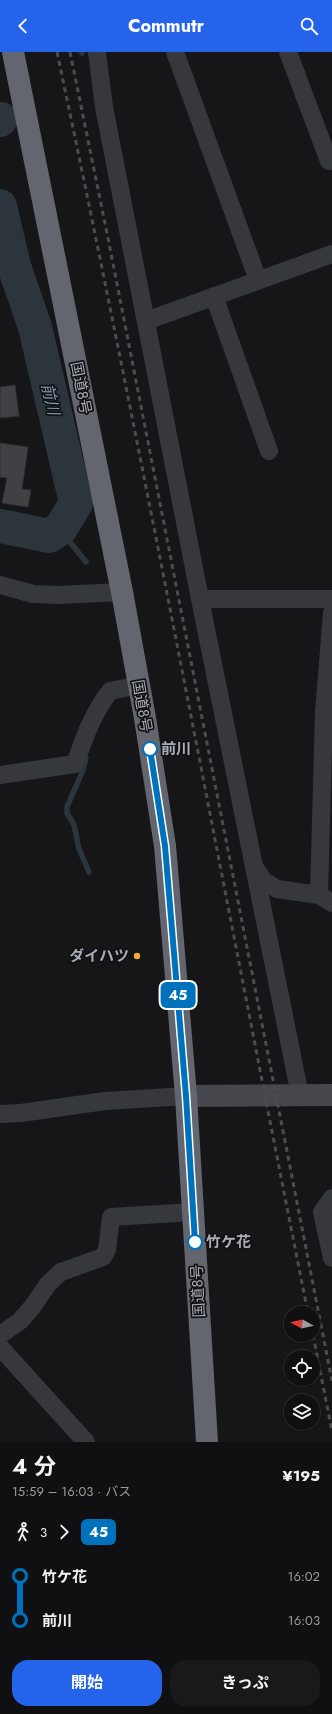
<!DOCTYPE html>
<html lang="ja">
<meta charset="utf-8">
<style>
body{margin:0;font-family:Jost,"Noto Sans JP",sans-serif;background:#19191b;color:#f1f3f6;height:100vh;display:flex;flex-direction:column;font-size:15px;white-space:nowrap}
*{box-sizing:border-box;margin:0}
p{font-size:13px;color:#9c9d9f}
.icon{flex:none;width:22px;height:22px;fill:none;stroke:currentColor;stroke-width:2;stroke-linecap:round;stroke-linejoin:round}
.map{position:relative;height:1390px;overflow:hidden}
.sheet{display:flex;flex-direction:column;background:#101012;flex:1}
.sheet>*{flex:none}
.badge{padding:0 8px;border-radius:6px;font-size:14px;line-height:26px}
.needle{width:26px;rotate:278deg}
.buttons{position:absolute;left:284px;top:1254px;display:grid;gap:8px}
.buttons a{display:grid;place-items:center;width:36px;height:36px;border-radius:50%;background:#101012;box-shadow:0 1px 3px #0004,0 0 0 1px #303032;font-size:20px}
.map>.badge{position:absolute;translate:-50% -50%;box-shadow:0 0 0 2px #fff}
.legs{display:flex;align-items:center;gap:6px;height:44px;padding:0 12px;font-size:13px}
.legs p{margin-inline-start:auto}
.summary{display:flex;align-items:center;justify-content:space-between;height:68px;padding:0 12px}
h1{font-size:22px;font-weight:700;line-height:30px}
.button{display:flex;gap:8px;margin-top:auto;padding:8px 12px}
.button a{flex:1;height:46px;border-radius:16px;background:#2563eb;color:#fff;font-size:16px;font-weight:700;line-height:46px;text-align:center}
.button a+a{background:#19191b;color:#f1f3f6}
ul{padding:0 12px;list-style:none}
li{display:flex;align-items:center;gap:14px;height:44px;font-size:15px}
li i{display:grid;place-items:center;width:6px;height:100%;margin:0 5px;background:currentColor}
li i::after{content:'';width:10px;height:10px;margin:-5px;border:3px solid;border-radius:50%;background:#101012}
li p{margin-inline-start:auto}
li:first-child i{background:linear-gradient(#0000 50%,currentColor 0)}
li:last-child i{background:linear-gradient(currentColor 50%,#0000 0)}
header{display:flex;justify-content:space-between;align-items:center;height:52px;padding:0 12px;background:#2563eb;color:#fff;font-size:18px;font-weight:700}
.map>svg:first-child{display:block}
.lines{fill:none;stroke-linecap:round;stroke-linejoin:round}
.stream{stroke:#2c353c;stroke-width:5.5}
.river{stroke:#2c353c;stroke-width:34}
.building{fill:#404145;stroke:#303034}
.street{stroke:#37383d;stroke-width:18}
.secondary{stroke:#45474d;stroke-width:22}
.highway{stroke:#63666e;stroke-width:22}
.rail{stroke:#4a4c52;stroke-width:3;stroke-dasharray:5 4;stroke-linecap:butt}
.line-1-casing{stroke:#fff;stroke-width:9}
.line-1{stroke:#0072bc;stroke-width:6}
.stop-1-dot{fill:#fff;stroke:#0072bc;stroke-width:2}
.poi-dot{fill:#f2b134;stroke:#111113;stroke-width:1.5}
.labels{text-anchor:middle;stroke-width:3.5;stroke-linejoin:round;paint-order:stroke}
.street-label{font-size:15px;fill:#a8adb8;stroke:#111113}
.stop-label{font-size:15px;font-weight:bold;fill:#a8adb8;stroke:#111113;text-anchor:start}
.poi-label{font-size:15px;font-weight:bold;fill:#a8adb8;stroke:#111113;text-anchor:end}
.water-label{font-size:16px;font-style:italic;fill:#7f9bb3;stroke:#111113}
</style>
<header><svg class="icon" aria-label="back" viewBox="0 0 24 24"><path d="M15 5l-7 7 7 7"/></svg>Commutr<svg class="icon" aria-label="search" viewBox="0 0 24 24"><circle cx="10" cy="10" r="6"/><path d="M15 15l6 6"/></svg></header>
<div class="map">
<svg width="332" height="1390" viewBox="0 0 332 1390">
<rect width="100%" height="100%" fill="#161618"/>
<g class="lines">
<!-- stream -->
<g class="stream">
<path d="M 81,0 L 82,1"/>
<path d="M 56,479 L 65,484 L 86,510"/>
<path d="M 86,706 L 83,718 L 67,755 L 67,761 L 74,773 L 79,797 L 89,820"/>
</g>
<!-- river -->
<g class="river">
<path d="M 0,68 L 1,67"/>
<path d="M 0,154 L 14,214 L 35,275 L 76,451 L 61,476 L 49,484 L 0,474"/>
</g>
</g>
<!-- building -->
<g class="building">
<path d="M 15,333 L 19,364 L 0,366 L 0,335 Z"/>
<path d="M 0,391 L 28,395 L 22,437 L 31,438 L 28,455 L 2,451 L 7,426 L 0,425 Z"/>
</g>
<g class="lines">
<!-- street -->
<g class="street">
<path d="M 97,0 L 104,55 L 200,547 L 300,1043"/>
<path d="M 175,0 L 258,228"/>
<path d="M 288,0 L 329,109"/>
<path d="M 214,244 L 269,399"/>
<path d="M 146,269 L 332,202"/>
<path d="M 0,533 L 33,542 L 58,543 L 122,540"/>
<path d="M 200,547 L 332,547"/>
<path d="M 0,723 L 75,712 C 84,686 93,661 110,639 L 139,633"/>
<path d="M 255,816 L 264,829 L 277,837 L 319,843 L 332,851"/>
<path d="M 319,843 L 324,660 L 332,561"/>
<path d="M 0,1062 L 21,1061 L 105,1049 L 186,1044"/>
<path d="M 332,1146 L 322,1160 L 332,1206"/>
<path d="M 0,1283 L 20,1269 L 33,1254 L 48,1232 L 61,1220 L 103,1205 L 107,1198 L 111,1165 L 193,1160"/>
<path d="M 0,1295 L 86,1390"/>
</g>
<!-- secondary -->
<path class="secondary" d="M 186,1044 L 332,1043"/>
<!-- highway -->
<path class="highway" d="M 13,0 L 122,540 L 145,666 L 165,794 L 186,1044 L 207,1390"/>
<!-- rail -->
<g class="rail">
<path d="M 57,0 C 146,419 224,841 308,1261"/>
<path d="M 70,0 L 109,191 L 332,1329"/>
<path d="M 313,1283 L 332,1379"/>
</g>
</g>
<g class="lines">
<defs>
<path id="line-1" d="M 150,697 L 165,794 L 186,1044 L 195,1190"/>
</defs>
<!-- line-1 casing -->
<use href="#line-1" class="line-1-casing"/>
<!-- line-1 -->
<use href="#line-1" class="line-1"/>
</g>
<!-- markers -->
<g class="stop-1-dot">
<circle cx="150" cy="697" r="7"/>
<circle cx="195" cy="1190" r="7"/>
</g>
<circle class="poi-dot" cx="137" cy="904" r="4"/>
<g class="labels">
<!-- street labels -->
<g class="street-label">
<text transform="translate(81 336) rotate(79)" y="5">国道8号</text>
<text transform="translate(142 654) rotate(80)" y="5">国道8号</text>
<text transform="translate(198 1239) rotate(-93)" y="5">国道8号</text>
</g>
<!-- stop labels -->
<g class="stop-label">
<text x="161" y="702">前川</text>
<text x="206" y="1195">竹ケ花</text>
</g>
<!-- poi labels -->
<g class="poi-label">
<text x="129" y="909">ダイハツ</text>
</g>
<!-- water labels -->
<g class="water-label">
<text transform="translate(51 347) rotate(77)" y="6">前川</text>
</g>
</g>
</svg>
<div class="buttons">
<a><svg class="needle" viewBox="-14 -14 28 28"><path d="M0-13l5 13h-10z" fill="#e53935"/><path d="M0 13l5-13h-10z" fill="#9c9d9f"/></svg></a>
<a><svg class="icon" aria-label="locate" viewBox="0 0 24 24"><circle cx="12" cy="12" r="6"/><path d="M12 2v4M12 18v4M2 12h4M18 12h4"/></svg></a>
<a><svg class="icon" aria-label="layers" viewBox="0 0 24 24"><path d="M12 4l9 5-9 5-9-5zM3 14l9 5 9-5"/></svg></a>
</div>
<b class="badge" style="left:178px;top:943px;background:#0072bc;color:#fff">45</b>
</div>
<section class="sheet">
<div class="summary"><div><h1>4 分</h1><p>15:59 – 16:03 · バス</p></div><b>¥195</b></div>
<div class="legs"><svg class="icon" aria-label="walk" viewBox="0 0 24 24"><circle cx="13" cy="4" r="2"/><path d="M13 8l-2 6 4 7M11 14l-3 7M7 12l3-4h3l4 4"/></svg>3<svg class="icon" aria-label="forward" viewBox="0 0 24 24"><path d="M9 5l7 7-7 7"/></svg><b class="badge" style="background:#0072bc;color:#fff">45</b></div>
<ul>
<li><i style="color:#0072bc"></i><b>竹ケ花</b><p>16:02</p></li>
<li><i style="color:#0072bc"></i><b>前川</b><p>16:03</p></li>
</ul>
<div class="button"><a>開始</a><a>きっぷ</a></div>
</section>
